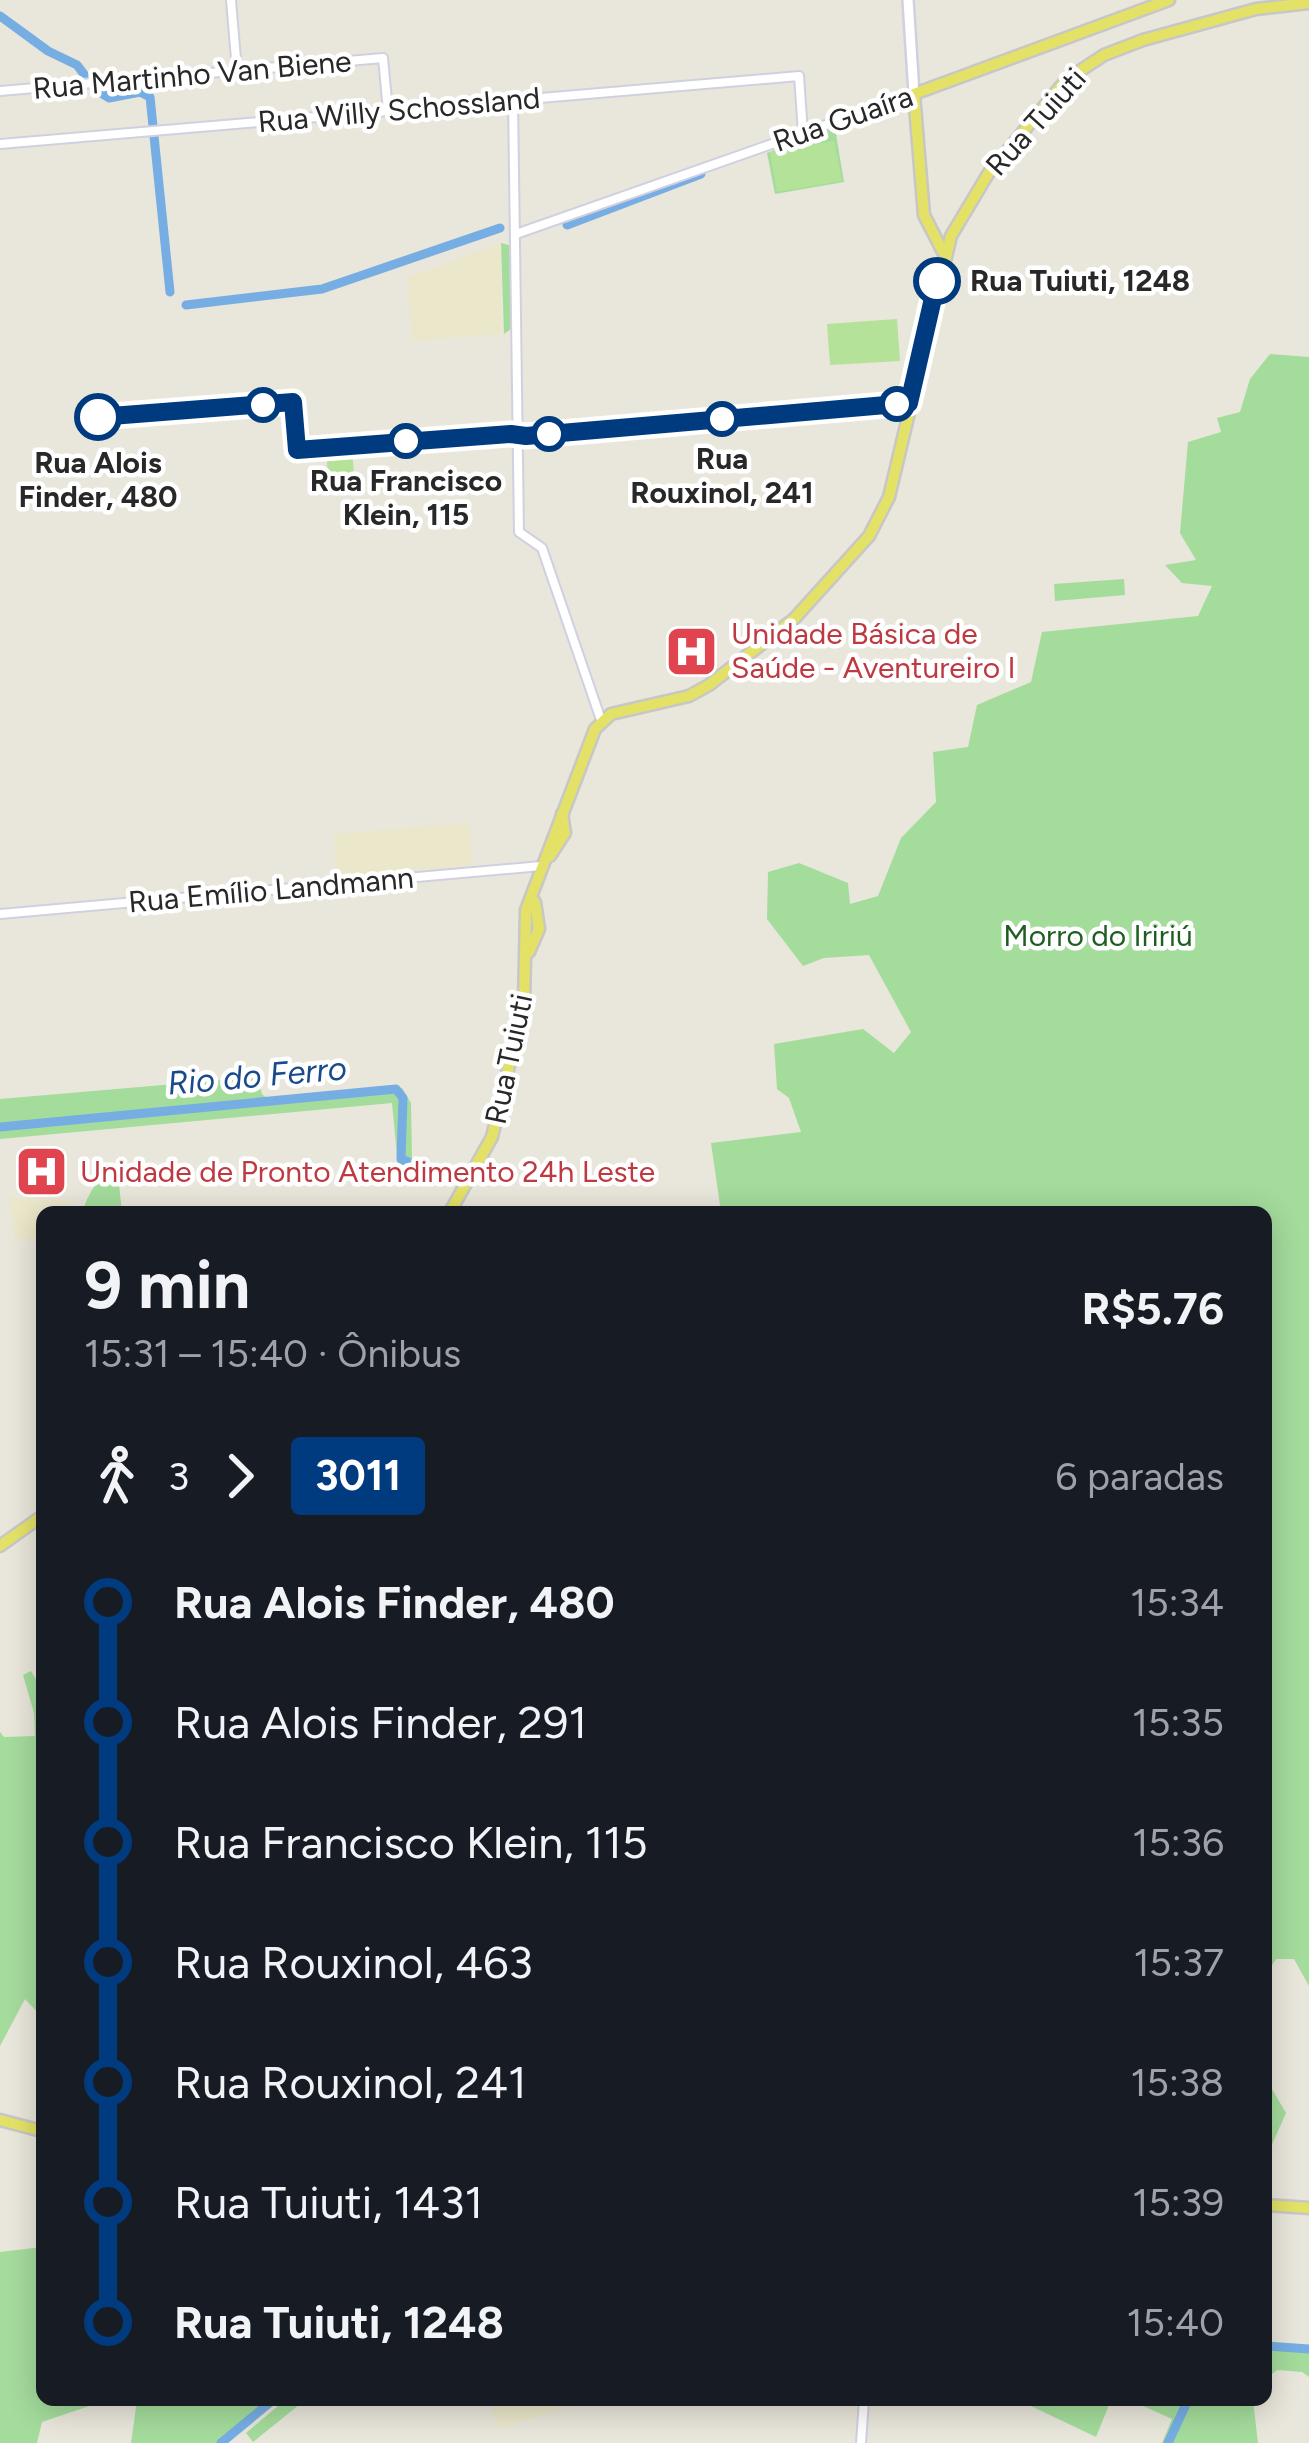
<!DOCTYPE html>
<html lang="pt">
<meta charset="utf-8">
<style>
body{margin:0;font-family:Figtree,sans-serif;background:#242831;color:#f1f3f6;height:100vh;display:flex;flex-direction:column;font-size:45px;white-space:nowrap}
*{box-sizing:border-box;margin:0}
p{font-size:39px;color:#9ea1a6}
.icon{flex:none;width:66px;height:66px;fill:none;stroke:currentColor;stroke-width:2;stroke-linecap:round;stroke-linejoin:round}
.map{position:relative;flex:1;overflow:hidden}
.sheet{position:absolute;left:36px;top:1206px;width:1236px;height:1200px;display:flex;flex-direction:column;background:#171b24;border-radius:18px;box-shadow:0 6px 30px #0003}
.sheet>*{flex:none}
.badge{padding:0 24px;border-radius:9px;font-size:42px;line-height:78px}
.map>.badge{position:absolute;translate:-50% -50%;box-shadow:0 0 0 6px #fff}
.legs{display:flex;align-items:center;gap:18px;height:132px;padding:0 48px;font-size:39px}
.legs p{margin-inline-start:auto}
.summary{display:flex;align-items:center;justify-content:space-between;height:204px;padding:0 48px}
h1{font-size:66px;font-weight:700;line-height:90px}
ul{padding:0 48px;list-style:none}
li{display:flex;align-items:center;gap:42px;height:120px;font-size:45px}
li i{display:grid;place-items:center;width:18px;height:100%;margin:0 15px;background:currentColor}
li i::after{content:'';width:30px;height:30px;margin:-15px;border:9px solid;border-radius:50%;background:#171b24}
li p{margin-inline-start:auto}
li:first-child i{background:linear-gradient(#0000 50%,currentColor 0)}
li:last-child i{background:linear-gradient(currentColor 50%,#0000 0)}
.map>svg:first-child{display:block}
.education{fill:#eae7cb}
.medical{fill:#f0ddd9}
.green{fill:#a4dc9c}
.pitch{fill:#b3e298}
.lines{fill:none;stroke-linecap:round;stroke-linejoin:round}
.river{stroke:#76aee3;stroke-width:9}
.tertiary-casing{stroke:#d1d0e0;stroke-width:12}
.secondary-casing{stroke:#d1d0e0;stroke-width:14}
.primary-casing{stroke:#c7c7c7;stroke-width:15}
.tertiary{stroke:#fff;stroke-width:8}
.secondary{stroke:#fff;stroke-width:9}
.primary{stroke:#e4e266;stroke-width:10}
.line-1-casing{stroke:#fff;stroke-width:27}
.line-1{stroke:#003b80;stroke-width:18}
.stop-1-dot{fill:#fff;stroke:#003b80;stroke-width:6}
.labels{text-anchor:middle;stroke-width:9;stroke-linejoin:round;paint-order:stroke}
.street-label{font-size:30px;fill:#282828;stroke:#fff}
.stop-label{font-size:30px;font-weight:bold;fill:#282828;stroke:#fff}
.health-label{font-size:30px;fill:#be3a42;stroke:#fff;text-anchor:start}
.park-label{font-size:30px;fill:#1f5e20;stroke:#fff}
.water-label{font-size:33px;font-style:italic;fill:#184b8c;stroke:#fff}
</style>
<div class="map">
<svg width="1309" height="2443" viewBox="0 0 1309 2443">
<rect width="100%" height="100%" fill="#e9e6db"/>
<!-- education -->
<g class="education">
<path d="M 501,243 L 501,334 L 413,341 L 407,278 Z"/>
<path d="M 469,823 L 473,865 L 337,878 L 333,834 Z"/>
<path d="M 9,1197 L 71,1200 L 68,1212 L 42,1212 L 42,1240 L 15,1240 Z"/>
<path d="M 488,2400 L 585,2400 L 499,2430 Z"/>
</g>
<!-- medical -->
<path class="medical" d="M 63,1149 L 65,1174 L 53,1175 L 62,1178 L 63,1188 L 30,1191 L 29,1182 L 18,1183 L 17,1170 L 31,1168 L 30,1151 Z"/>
<!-- green -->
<g class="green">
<path d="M 835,128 L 844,182 L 775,194 L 767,153 Z"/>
<path d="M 501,243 L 512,246 L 512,328 L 504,334 Z"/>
<path d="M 1270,354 L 1309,357 L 1309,1986 L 1294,1959 L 1276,1959 L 1266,1975 L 1266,1212 L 721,1212 L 711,1143 L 801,1132 L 789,1098 L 777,1089 L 774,1044 L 863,1029 L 894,1053 L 911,1032 L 869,955 L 824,958 L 803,966 L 767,919 L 768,872 L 799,863 L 848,883 L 850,904 L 878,896 L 901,838 L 936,802 L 933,752 L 968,747 L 977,705 L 1031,682 L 1042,632 L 1198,616 L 1212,586 L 1182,583 L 1165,565 L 1196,560 L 1180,533 L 1188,442 L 1221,432 L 1217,418 L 1240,412 L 1250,379 Z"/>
<path d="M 1124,579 L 1125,595 L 1055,601 L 1054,584 Z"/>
<path d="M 257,1077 L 262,1094 L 268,1099 L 402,1088 L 411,1103 L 412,1158 L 448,1173 L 455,1181 L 452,1184 L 398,1166 L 392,1103 L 0,1139 L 0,1099 Z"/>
<path d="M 118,1175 L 122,1212 L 82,1212 C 90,1192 95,1177 118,1175 Z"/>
<path d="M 31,1671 L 42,1690 L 42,2017 L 25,1999 L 0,2046 L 0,1732 L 4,1737 L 35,1736 L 34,1713 L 23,1675 Z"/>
<path d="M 1266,2079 L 1286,2113 L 1266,2158 Z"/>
<path d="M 42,2247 L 42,2400 L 107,2400 L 42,2422 L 37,2443 L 0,2443 L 0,2252 Z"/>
<path d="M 1266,2349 L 1309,2352 L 1309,2377 L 1302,2372 L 1277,2370 L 1266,2379 Z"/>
<path d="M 137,2400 L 277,2400 L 225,2443 L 131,2443 Z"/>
<path d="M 285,2400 L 305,2400 L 253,2442 L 246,2433 Z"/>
<path d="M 1030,2400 L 1111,2400 L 1096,2437 L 1031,2406 Z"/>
<path d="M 1130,2400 L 1253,2400 L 1258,2443 L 1162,2443 L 1172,2419 Z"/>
</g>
<!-- pitch -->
<g class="pitch">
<path d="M 834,141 L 842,181 L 777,192 L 770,152 Z"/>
<path d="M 897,319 L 900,361 L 830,365 L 827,324 Z"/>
<path d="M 352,450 L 355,486 L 329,488 L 326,451 Z"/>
</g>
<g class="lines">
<!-- river -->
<g class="river">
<path d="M 0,16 L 48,51 L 77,65 L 96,90 L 109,98 L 140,92 L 150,97 L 170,292"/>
<path d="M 567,225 L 701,174"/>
<path d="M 186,305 L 322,289 L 500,228"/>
<path d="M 0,1127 L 396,1089 L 403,1098 L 401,1159 L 449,1178"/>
<path d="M 1266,2346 L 1309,2349"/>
<path d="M 221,2443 L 273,2400"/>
<path d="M 1168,2443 L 1188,2400"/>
</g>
<defs>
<g id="tertiary">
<path d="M 231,0 L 237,71"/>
<path d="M 0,91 L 383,58 L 388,111"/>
<path d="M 513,100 L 519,532 L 542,548 L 601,720"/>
<path d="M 0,144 L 799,76 L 803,133"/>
<path d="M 516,234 L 914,94"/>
<path d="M 0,914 L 541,866"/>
<path d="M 861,2443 L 864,2400"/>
</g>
<path id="secondary" d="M 908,0 L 914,94"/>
<g id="primary">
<path d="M 943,252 L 924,215 L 914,94 L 1169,0"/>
<path d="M 550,856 L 565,833 L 562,814"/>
<path d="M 529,952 L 539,929 L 535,902"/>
<path d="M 450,1212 L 492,1137 L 524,1003 L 526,910 L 595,729 L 611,714 L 689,696 L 709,685 L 794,619 L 869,536 L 889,497 L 951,236 L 988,174 L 1066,80 L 1104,55 L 1143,40 L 1256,9 L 1309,3"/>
<path d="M 0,1546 L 42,1516"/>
<path d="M 0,2120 L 42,2131"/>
<path d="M 1266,2205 L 1309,2208"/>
</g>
</defs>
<!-- tertiary casing -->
<use href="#tertiary" class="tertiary-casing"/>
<!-- secondary casing -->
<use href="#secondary" class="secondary-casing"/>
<!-- primary casing -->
<use href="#primary" class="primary-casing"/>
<!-- tertiary -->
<use href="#tertiary" class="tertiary"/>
<!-- secondary -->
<use href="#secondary" class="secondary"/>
<!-- primary -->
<use href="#primary" class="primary"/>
</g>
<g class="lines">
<defs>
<path id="line-1" d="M 98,417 L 293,402 L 297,450 L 511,434 L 526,436 L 909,403 L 937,281"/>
</defs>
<!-- line-1 casing -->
<use href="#line-1" class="line-1-casing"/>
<!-- line-1 -->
<use href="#line-1" class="line-1"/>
</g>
<!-- icons -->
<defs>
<symbol id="hospital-square" viewBox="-11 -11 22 22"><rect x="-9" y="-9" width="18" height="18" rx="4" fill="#e0444e" stroke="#fff"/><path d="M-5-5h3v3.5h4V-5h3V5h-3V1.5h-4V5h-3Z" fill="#fff"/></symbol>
</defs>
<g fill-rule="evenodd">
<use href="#hospital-square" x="662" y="622" width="59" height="59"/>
<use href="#hospital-square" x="12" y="1142" width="59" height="59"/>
</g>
<!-- markers -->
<g class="stop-1-dot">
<circle cx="937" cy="281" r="21"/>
<circle cx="897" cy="404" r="15"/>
<circle cx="263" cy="405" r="15"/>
<circle cx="98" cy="417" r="21"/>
<circle cx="722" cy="419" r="15"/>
<circle cx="549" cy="434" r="15"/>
<circle cx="406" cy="441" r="15"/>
</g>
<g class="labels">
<!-- street labels -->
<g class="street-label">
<text transform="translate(192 75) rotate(-5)" y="10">Rua Martinho Van Biene</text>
<text transform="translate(399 110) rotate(-5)" y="10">Rua Willy Schossland</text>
<text transform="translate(843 119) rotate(-19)" y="10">Rua Guaíra</text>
<text transform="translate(1036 122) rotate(-48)" y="10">Rua Tuiuti</text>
<text transform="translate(271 890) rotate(-5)" y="10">Rua Emílio Landmann</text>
<text transform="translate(509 1059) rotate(-78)" y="10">Rua Tuiuti</text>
</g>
<!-- stop labels -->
<g class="stop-label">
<text x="970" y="291" text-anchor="start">Rua Tuiuti, 1248</text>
<text x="722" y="469">Rua<tspan x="722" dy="34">Rouxinol, 241</tspan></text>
<text x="98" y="473">Rua Alois<tspan x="98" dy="34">Finder, 480</tspan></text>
<text x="406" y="491">Rua Francisco<tspan x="406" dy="34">Klein, 115</tspan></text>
</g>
<!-- health labels -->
<g class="health-label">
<text x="731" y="644">Unidade Básica de<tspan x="731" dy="34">Saúde - Aventureiro I</tspan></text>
<text x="80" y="1182">Unidade de Pronto Atendimento 24h Leste</text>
</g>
<!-- park labels -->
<g class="park-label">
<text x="1098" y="946">Morro do Iririú</text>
</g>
<!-- water labels -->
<g class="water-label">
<text transform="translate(257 1075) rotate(-5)" y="12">Rio do Ferro</text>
</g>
</g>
</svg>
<section class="sheet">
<div class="summary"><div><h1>9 min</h1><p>15:31 – 15:40 · Ônibus</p></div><b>R$5.76</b></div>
<div class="legs"><svg class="icon" aria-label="walk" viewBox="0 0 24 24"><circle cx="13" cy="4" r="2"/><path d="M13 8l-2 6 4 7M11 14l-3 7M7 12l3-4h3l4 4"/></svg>3<svg class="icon" aria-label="forward" viewBox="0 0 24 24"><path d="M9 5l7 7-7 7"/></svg><b class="badge" style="background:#003b80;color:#fff">3011</b><p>6 paradas</p></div>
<ul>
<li><i style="color:#003b80"></i><b>Rua Alois Finder, 480</b><p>15:34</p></li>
<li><i style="color:#003b80"></i><span>Rua Alois Finder, 291</span><p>15:35</p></li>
<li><i style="color:#003b80"></i><span>Rua Francisco Klein, 115</span><p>15:36</p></li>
<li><i style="color:#003b80"></i><span>Rua Rouxinol, 463</span><p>15:37</p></li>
<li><i style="color:#003b80"></i><span>Rua Rouxinol, 241</span><p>15:38</p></li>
<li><i style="color:#003b80"></i><span>Rua Tuiuti, 1431</span><p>15:39</p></li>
<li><i style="color:#003b80"></i><b>Rua Tuiuti, 1248</b><p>15:40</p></li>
</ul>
</section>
</div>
